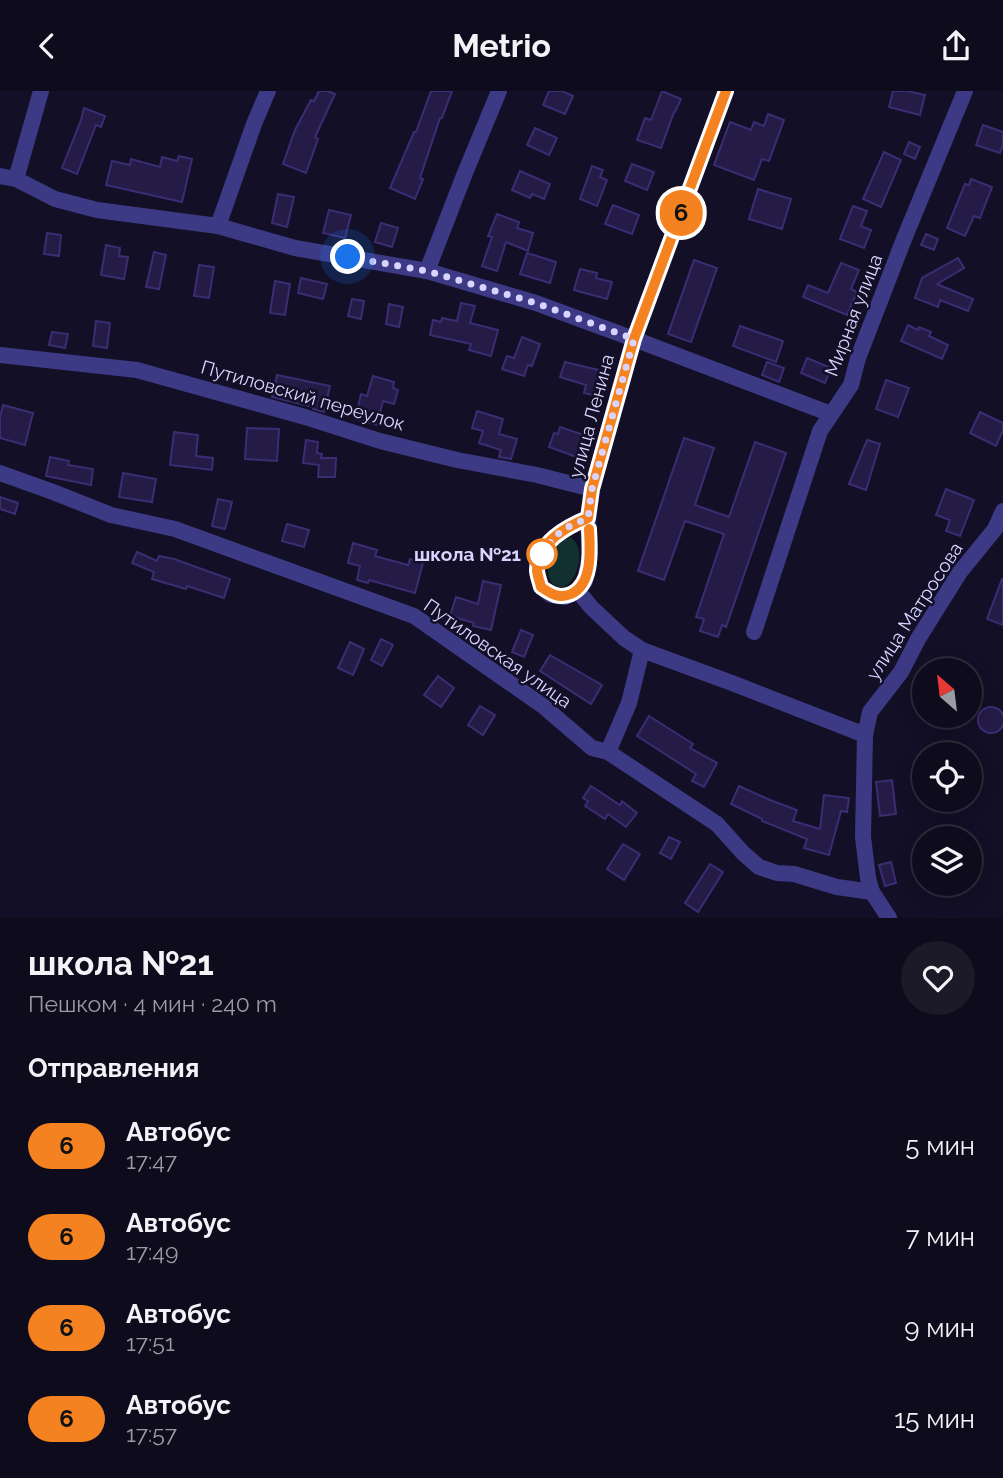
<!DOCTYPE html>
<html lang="ru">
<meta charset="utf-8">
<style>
body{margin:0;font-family:Raleway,sans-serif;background:#1c1929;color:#f1f3f6;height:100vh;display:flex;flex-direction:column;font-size:26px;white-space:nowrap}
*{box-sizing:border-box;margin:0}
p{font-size:23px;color:#9b9ba3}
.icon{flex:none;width:38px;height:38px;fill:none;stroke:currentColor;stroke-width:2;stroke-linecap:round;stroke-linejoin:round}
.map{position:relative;height:827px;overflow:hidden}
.panel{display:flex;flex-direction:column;background:#0e0b1c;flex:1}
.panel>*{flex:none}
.badge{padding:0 14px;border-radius:23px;font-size:24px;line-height:46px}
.needle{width:46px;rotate:332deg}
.tools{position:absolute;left:912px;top:567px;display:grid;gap:14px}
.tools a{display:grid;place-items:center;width:70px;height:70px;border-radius:50%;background:#0e0b1c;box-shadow:0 4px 18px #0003,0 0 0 2px #2e2b3b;font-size:35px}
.you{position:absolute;width:35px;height:35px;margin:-18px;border:5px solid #fff;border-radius:50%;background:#1a73e8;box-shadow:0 0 0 10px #1a73e833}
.map>.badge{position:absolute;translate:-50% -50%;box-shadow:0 0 0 4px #fff}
h2{padding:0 28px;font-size:26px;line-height:63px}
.round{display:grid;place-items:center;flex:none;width:74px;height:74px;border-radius:37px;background:#1c1929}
.overview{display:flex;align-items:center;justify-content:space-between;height:119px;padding:0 28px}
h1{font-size:33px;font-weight:700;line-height:52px}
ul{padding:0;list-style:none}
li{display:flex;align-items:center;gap:21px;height:91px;padding:0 28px}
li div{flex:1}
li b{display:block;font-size:26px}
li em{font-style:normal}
li .badge{min-width:77px;font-weight:700;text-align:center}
header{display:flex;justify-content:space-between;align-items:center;height:91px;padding:0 28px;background:#0e0b1c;font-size:32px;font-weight:700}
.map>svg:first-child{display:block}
.green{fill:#12302f}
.building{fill:#241b47;stroke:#3b2d73;stroke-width:2}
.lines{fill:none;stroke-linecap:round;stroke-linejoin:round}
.street{stroke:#3d3a85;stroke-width:16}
.line-casing{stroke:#fff;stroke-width:16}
.line{stroke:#f58220;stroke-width:10}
.walk{stroke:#d9d4ff;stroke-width:7;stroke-dasharray:0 12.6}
.stop-dot{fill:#fff;stroke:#f58220;stroke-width:3.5}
.labels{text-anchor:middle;stroke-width:5;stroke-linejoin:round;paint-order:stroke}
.street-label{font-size:19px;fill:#d9d4ff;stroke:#130f26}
.stop-label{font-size:19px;font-weight:bold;fill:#d9d4ff;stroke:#130f26;text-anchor:end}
</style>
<header><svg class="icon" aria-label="back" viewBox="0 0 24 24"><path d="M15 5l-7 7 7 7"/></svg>Metrio<svg class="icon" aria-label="share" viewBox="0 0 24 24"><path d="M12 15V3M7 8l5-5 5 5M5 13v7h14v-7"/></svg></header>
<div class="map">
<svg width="1003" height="827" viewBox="0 0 1003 827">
<rect width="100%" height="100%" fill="#130f26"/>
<!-- green -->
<path class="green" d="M 570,446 C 590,457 574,504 556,495 C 539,487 552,449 570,446 Z"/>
<!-- building -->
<g class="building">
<path d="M 319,0 L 328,0 L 335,3 L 315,46 L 318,48 L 306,82 L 283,73 L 295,39 L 311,9 L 314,10 Z"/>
<path d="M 431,0 L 452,0 L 442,27 L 440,27 L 420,87 L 423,88 L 415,108 L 390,97 L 414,41 L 416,41 Z"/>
<path d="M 549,0 L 562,0 L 573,5 L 565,23 L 543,14 Z"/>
<path d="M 662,0 L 681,8 L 675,21 L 674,21 L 661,57 L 637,49 L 645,27 L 651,29 Z"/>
<path d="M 893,0 L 907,0 L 925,4 L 920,24 L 889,16 Z"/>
<path d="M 84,17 L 105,25 L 101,36 L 96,34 L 77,83 L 62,77 L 81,29 Z"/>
<path d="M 768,23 L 784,29 L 769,70 L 762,68 L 754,89 L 714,74 L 730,31 L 751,39 L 754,31 L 764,35 Z"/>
<path d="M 983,34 L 1003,41 L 1003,54 L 1000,62 L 976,54 Z"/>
<path d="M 535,37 L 557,47 L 549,64 L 527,54 Z"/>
<path d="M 909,51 L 920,56 L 915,68 L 904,63 Z"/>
<path d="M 884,61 L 901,69 L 881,116 L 863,108 Z"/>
<path d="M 179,65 L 192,68 L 182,111 L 106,94 L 112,70 L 130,74 L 131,68 L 160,76 L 162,66 L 177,70 Z"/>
<path d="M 632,73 L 654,81 L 647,99 L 625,90 Z"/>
<path d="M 592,75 L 603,79 L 600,86 L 607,89 L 597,115 L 580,108 Z"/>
<path d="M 520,80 L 550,93 L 544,108 L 532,103 L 530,107 L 512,99 Z"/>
<path d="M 971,88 L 992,96 L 980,127 L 974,125 L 965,145 L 947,137 L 965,93 L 969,94 Z"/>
<path d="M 758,98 L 791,108 L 782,138 L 749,128 Z"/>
<path d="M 278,103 L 294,106 L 287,136 L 272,132 Z"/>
<path d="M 613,114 L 639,124 L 632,143 L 605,133 Z"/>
<path d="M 853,115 L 867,120 L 861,135 L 871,139 L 864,157 L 840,148 Z"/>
<path d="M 329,119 L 351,124 L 345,147 L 323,142 Z"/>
<path d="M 497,123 L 519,131 L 517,137 L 533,142 L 528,160 L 506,151 L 497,180 L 482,175 L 492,146 L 488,145 Z"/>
<path d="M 381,132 L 398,137 L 392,156 L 375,151 Z"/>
<path d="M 47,142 L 61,144 L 59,165 L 44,163 Z"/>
<path d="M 926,143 L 938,148 L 934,159 L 921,154 Z"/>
<path d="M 106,154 L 120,157 L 119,165 L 128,166 L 124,188 L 101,184 Z"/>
<path d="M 154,161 L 166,164 L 159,198 L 146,196 Z"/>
<path d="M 527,162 L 556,171 L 550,192 L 520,183 Z"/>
<path d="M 958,167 L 964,177 L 937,193 L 973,208 L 968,220 L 940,209 L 938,216 L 915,207 L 922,187 Z"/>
<path d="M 694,169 L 717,177 L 691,251 L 668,243 Z"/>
<path d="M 841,172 L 859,179 L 851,198 L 857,201 L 847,224 L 803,206 L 808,194 L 828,202 Z"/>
<path d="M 199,174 L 214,176 L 209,207 L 194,205 Z"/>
<path d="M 580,178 L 597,182 L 596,187 L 612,191 L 607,208 L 574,199 Z"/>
<path d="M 301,187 L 327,193 L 323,208 L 298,202 Z"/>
<path d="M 275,190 L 290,193 L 285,224 L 270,222 Z"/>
<path d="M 352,208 L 364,210 L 361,228 L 348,225 Z"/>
<path d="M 461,212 L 475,215 L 470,232 L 498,239 L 491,265 L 469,259 L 471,253 L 430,244 L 433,229 L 441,231 L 442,227 L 457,230 Z"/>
<path d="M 389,213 L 403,216 L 399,236 L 386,233 Z"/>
<path d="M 96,230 L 110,232 L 107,257 L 93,255 Z"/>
<path d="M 908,234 L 918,239 L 919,236 L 931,241 L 929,245 L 948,254 L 942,268 L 901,250 Z"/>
<path d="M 740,235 L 783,250 L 776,271 L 733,255 Z"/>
<path d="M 52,241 L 68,243 L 65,257 L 49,254 Z"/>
<path d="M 522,246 L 540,253 L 532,275 L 528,274 L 524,285 L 502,278 L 507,265 L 514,267 Z"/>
<path d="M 807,267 L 831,277 L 825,292 L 801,282 Z"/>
<path d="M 565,271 L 603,280 L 597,305 L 584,302 L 586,294 L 560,286 Z"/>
<path d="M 767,271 L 784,277 L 779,291 L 762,284 Z"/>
<path d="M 277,284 L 330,295 L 324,321 L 313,318 L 313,316 L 272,306 Z"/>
<path d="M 373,285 L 394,291 L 393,297 L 398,299 L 394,313 L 383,310 L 377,334 L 355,328 L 361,303 L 367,305 Z"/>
<path d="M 886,289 L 909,297 L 898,326 L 876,318 Z"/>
<path d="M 3,314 L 33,322 L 25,354 L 0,347 L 0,326 Z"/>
<path d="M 477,320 L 503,328 L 499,343 L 517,348 L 511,368 L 499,366 L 501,359 L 479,352 L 483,340 L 472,337 Z"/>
<path d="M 980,321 L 1003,332 L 1003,339 L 996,355 L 970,342 Z"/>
<path d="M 560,336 L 587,345 L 579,367 L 549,356 L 554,342 L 558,343 Z"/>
<path d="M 247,337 L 279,338 L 277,370 L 245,368 Z"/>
<path d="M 174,341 L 198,344 L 196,365 L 213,367 L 212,379 L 170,374 Z"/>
<path d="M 684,347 L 714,357 L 695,414 L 729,426 L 755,351 L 786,362 L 726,536 L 722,534 L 718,546 L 700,540 L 704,528 L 696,526 L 724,443 L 685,430 L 664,489 L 638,480 Z"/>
<path d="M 306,349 L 318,351 L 317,362 L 322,363 L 321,367 L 336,367 L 335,386 L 318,386 L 319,374 L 303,372 Z"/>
<path d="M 867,349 L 880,353 L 866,399 L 849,393 Z"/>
<path d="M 50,366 L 69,370 L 68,374 L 93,378 L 91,394 L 46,385 Z"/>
<path d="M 123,382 L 156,388 L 152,411 L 119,406 Z"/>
<path d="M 946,398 L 974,409 L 960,445 L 946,440 L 950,429 L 936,424 Z"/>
<path d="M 0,406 L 18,412 L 15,423 L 0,418 Z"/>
<path d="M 218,408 L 232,411 L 225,438 L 212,435 Z"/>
<path d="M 287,433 L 309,439 L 304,456 L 282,450 Z"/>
<path d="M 353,452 L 377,459 L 375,465 L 408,474 L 410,468 L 423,472 L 415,502 L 369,489 L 368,492 L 357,489 L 360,475 L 348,472 Z"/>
<path d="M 137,461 L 157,470 L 159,465 L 174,468 L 230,488 L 224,507 L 187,495 L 186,498 L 152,488 L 154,481 L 132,472 Z"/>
<path d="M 1002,488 L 1003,489 L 1003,534 L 987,528 Z"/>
<path d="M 483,490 L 501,494 L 491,539 L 473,535 L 474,532 L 450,525 L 456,506 L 478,513 Z"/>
<path d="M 521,539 L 533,544 L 524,566 L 512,561 Z"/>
<path d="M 381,548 L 393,554 L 382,575 L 371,569 Z"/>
<path d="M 350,551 L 364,558 L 353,584 L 338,577 Z"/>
<path d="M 550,564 L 602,594 L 591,613 L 540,580 Z"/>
<path d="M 438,585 L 454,597 L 441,616 L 424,604 Z"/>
<path d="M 480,615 L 495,624 L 483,644 L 468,634 Z"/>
<circle cx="991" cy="629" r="13"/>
<path d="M 649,625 L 693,653 L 690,657 L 717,672 L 704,696 L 692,690 L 696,683 L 637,645 Z"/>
<path d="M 892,689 L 896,723 L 880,725 L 876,691 Z"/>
<path d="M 591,695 L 620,714 L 622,710 L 637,722 L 626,736 L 608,723 L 605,728 L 585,715 L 588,710 L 583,707 Z"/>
<path d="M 739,695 L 770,709 L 797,719 L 793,730 L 820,738 L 824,704 L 849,707 L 847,721 L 841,720 L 829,764 L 804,757 L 807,748 L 762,730 L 762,728 L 731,713 Z"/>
<path d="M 669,746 L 680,751 L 671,768 L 660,762 Z"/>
<path d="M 623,753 L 640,763 L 624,789 L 607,778 Z"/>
<path d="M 891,771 L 896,792 L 885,795 L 879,774 Z"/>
<path d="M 710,773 L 723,781 L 698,821 L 685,812 Z"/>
</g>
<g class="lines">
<!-- street -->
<g class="street">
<path d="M 0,85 L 16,88 L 55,108 L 97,119 L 218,135 L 295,157 L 427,180 L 536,212 L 634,248 L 831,323"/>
<path d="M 16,88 L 41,0"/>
<path d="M 218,135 L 254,33 L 268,0"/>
<path d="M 427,180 L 465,82 L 499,0"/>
<path d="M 0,264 L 137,279 L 305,326 L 380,350 L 457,369 L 537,384 L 592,398"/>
<path d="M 0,382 L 53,401 L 111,424 L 175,438 L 414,525 L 543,615 L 592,657 L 608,661 L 717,733 L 743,762 L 759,776 L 777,782 L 794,783 L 837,796 L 872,801 L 889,827"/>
<path d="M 588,427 C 566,436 538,451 537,479 C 537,484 540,491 541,496 L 551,504 L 565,506 L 578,500 L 585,490 L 590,463 L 588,427 L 592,398 L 634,248 L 726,0"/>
<path d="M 578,500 L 591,516 L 624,547 L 642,559 L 732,592 L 865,644"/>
<path d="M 754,541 L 820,340 L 851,294 L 858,267 L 904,148 L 965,0"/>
<path d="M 608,661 L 629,612 L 642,559"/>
<path d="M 872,801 L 868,787 L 863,746 L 865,644 L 870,621 L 901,581 L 918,548 L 960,481 L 995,438 L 1003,420"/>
</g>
</g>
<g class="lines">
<defs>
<path id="line" d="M 589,438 C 590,459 593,493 571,503 C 559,508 551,503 541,496 C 540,491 537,484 537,479 C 538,451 566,436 588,427 L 592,398 L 634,248 L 726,0"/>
</defs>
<!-- line casing -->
<use href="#line" class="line-casing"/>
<!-- line -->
<use href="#line" class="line"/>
<!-- walk -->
<path class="walk" d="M 348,166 L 427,180 L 536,212 L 634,248 L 592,398 L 588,427 C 564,437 556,441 542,463"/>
</g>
<!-- markers -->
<circle class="stop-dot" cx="542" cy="463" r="14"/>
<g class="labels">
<!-- street labels -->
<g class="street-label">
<text transform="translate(853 224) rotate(-69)" y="7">Мирная улица</text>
<text transform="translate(303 304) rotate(16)" y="7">Путиловский переулок</text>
<text transform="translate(591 325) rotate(-75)" y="7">улица Ленина</text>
<text transform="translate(914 520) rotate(-57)" y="7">улица Матросова</text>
<text transform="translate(498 562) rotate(35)" y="7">Путиловская улица</text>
</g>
<!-- stop labels -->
<g class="stop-label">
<text x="521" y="470">школа №21</text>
</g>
</g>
</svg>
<div class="tools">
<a><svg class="needle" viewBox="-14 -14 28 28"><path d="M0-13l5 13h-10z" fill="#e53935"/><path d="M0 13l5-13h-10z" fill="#9b9ba3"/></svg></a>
<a><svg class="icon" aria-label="locate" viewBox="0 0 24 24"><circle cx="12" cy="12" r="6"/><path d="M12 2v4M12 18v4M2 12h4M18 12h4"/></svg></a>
<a><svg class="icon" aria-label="layers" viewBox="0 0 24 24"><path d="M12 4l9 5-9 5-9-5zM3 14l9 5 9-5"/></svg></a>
</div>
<div class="you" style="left:348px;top:166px"></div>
<b class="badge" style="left:681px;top:122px;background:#f58220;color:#111">6</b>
</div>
<section class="panel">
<div class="overview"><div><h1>школа №21</h1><p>Пешком · 4 мин · 240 m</p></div><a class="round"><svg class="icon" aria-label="heart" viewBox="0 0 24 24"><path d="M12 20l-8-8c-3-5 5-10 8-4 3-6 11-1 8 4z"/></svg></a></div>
<h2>Отправления</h2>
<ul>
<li><span class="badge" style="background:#f58220;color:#111">6</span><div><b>Автобус</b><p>17:47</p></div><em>5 мин</em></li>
<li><span class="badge" style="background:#f58220;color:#111">6</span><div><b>Автобус</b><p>17:49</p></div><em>7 мин</em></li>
<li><span class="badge" style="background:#f58220;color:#111">6</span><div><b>Автобус</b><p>17:51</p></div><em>9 мин</em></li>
<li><span class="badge" style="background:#f58220;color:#111">6</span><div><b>Автобус</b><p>17:57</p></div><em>15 мин</em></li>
</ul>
</section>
